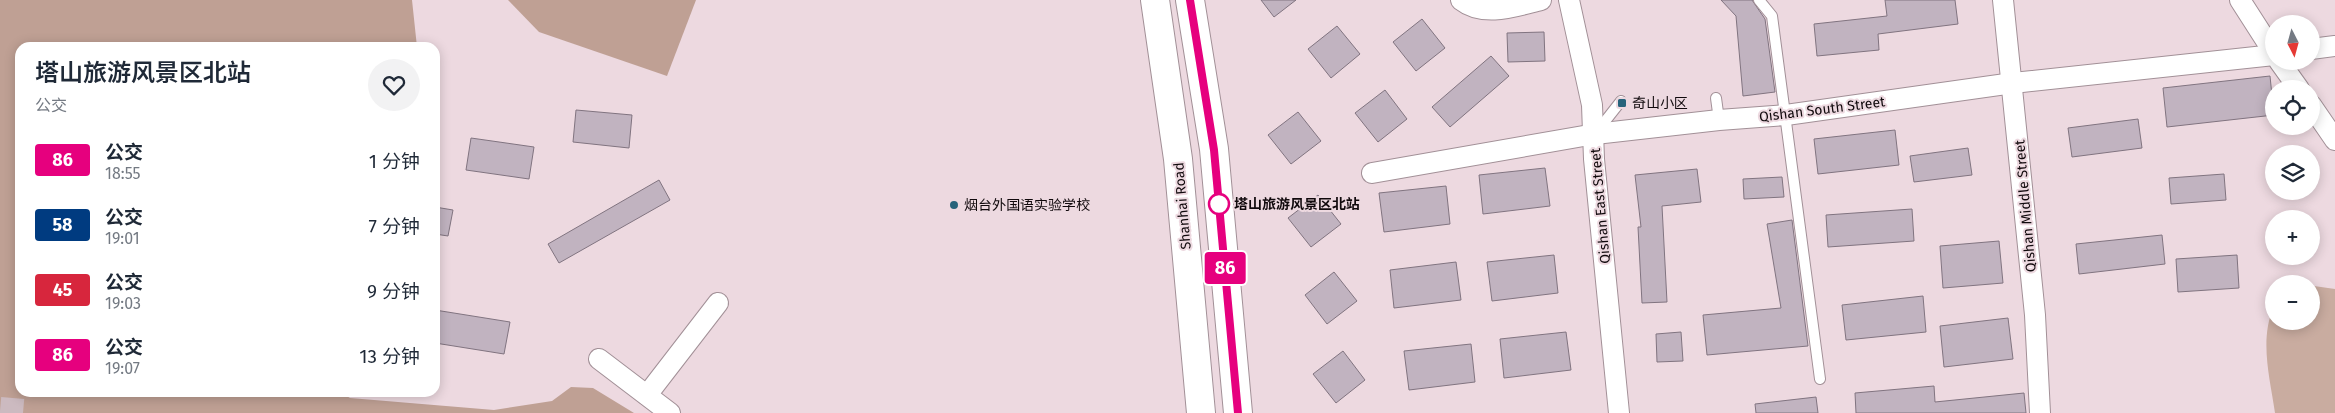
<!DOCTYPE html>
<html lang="zh">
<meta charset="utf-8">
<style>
body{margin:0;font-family:"Fira Sans","Noto Sans SC",sans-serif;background:#f2f2f3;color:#1f2937;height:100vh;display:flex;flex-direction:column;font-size:19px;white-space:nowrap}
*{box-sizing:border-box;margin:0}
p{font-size:16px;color:#747a83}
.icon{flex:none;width:28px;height:28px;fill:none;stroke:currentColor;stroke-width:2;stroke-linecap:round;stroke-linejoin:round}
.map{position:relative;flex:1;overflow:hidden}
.details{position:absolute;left:15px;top:42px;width:425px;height:355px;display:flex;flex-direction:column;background:#fff;border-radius:15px;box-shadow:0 2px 12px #0003}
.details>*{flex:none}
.badge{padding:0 10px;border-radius:4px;font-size:18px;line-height:32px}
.needle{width:32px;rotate:174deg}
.fabs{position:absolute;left:2265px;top:15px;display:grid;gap:10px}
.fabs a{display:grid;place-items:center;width:55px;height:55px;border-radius:50%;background:#fff;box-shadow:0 2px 12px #0003;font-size:25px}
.map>.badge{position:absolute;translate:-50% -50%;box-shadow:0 0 0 2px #fff}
.round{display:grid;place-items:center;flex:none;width:52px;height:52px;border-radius:26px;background:#f2f2f3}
.overview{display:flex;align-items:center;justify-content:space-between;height:85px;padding:0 20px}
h1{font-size:24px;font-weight:600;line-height:38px}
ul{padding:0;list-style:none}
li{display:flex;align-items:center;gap:15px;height:65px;padding:0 20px}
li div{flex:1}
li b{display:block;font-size:19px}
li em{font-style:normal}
li .badge{min-width:55px;font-weight:700;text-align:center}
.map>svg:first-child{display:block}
.green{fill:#c9aca0}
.forest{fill:#bfa094}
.building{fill:#c1b3c0;stroke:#817480}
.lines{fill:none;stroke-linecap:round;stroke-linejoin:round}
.primary-tunnel{stroke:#ccbac0;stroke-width:28;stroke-dasharray:28 14;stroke-linecap:butt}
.lane-casing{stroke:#a29097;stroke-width:12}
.street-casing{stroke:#a29097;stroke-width:22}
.primary-casing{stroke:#a29097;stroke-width:30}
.lane{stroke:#fff;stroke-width:10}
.street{stroke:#fff;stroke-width:20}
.primary{stroke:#fff;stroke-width:28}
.line-casing{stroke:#fff;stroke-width:11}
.line{stroke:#e6007e;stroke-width:8}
.poi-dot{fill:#27637b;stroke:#edd9e0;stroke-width:2}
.stop-dot{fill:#fff;stroke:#e6007e;stroke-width:2.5}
.labels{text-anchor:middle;stroke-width:4;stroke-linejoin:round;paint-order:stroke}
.poi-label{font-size:14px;fill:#10090c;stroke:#edd9e0;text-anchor:start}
.street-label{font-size:14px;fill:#10090c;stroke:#edd9e0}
.stop-label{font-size:14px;font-weight:bold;fill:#10090c;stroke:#edd9e0;text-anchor:start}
</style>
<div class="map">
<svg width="2335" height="413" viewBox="0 0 2335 413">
<rect width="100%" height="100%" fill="#edd9e0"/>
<!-- green -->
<path class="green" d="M 2314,286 L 2335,289 L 2335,413 L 2275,413 C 2270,378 2259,340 2274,306 L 2274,321 L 2311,321 L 2311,287 Z"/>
<!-- forest -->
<g class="forest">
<path d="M 0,0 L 412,0 L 417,47 L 20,48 L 20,392 L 340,392 L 350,398 L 494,410 L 552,401 L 571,387 L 593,388 L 634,413 L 0,413 Z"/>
<path d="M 508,0 L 696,0 L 667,76 L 539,32 Z"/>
</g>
<!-- building -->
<g class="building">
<path d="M 1261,0 L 1296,0 L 1274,17 Z"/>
<path d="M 1721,0 L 1752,0 L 1765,19 L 1775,92 L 1743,96 L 1736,16 Z"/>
<path d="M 1885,0 L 1955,0 L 1958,24 L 1878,34 L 1879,50 L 1817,56 L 1814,24 L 1887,16 Z"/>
<path d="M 1422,19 L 1445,48 L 1416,71 L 1393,42 Z"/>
<path d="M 1337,26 L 1360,54 L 1331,78 L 1308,49 Z"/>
<path d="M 1544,32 L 1545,61 L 1508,62 L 1507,33 Z"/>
<path d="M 1491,56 L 1509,76 L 1450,127 L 1432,107 Z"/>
<path d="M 2270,76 L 2274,115 L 2167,127 L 2163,88 Z"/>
<path d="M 1385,90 L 1407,119 L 1378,142 L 1355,113 Z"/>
<path d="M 576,110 L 632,115 L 629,148 L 573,142 Z"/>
<path d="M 1298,112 L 1321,141 L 1291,164 L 1268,135 Z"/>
<path d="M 2138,119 L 2142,148 L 2072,157 L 2068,128 Z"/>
<path d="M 1895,130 L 1899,165 L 1818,174 L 1814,139 Z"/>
<path d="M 471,138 L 534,147 L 529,179 L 466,170 Z"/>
<path d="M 1968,148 L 1972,175 L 1914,182 L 1910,156 Z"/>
<path d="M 1545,168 L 1550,206 L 1483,214 L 1479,175 Z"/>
<path d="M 1697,169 L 1701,202 L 1662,206 L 1667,302 L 1642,303 L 1638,227 L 1641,227 L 1635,175 Z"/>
<path d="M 2224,174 L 2226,200 L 2171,204 L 2169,178 Z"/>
<path d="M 1782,177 L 1784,197 L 1744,199 L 1743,179 Z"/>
<path d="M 659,180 L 670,200 L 559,263 L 548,244 Z"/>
<path d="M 1446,186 L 1450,224 L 1384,232 L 1379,193 Z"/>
<path d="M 1318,195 L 1341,224 L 1311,247 L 1288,218 Z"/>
<path d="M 435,207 L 453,210 L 448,236 L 435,234 Z"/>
<path d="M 1912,209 L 1914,241 L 1828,247 L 1826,215 Z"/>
<path d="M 1792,220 L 1808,346 L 1707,355 L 1703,315 L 1781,308 L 1767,224 Z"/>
<path d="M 2162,235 L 2165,264 L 2079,274 L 2076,244 Z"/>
<path d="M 1999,241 L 2003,283 L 1943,288 L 1940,246 Z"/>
<path d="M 1554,255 L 1558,293 L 1492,301 L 1487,262 Z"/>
<path d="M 2237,255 L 2239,288 L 2178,292 L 2176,259 Z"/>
<path d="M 1456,262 L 1461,300 L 1394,308 L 1390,270 Z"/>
<path d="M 1334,272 L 1357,301 L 1327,324 L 1305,295 Z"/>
<path d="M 1923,296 L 1926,332 L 1846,340 L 1842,305 Z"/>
<path d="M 435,310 L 510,322 L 504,354 L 435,343 Z"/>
<path d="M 2008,318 L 2013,359 L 1944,367 L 1940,326 Z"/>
<path d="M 1566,332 L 1571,370 L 1504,378 L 1500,339 Z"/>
<path d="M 1681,332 L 1683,361 L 1657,362 L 1656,334 Z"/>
<path d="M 1471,344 L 1475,382 L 1409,390 L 1404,351 Z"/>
<path d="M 1343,351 L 1365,380 L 1336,403 L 1313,374 Z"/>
<path d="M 1934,386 L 1935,402 L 2024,393 L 2026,413 L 1856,413 L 1855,393 Z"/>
<path d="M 1816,397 L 1818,413 L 1756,413 L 1755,404 Z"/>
</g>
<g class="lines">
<!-- primary-tunnel -->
<path class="primary-tunnel" d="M 0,411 L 23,413"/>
<defs>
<g id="lane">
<path d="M 1759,0 L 1772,16 L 1820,379"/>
<path d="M 1716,98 L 1719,120"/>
<path d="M 1595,134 L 1621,101"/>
</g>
<g id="street">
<path d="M 1461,0 C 1484,18 1516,6 1541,0"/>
<path d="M 1569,0 L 1592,105 L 1594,159 L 1619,413"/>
<path d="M 2003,0 L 2035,315 L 2040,413"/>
<path d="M 2240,0 L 2274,53"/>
<path d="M 2311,49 L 2335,46"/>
<path d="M 2279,61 L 2299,89"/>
<path d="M 2311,105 L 2335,140"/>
<path d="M 1372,173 L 1595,134 L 1719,120 L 1786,115 L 2013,83 L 2274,55"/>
<path d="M 599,359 L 670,413"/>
<path d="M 647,395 L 718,303"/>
</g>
<g id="primary">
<path d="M 1155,0 L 1178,159 L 1201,413"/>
<path d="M 1190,0 L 1214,149 L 1238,413"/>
</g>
</defs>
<!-- lane casing -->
<use href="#lane" class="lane-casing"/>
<!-- street casing -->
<use href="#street" class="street-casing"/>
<!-- primary casing -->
<use href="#primary" class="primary-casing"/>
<!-- lane -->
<use href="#lane" class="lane"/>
<!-- street -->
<use href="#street" class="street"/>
<!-- primary -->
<use href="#primary" class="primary"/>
</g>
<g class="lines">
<defs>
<path id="line" d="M 1190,0 L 1214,150 L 1238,413"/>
</defs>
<!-- line casing -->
<use href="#line" class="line-casing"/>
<!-- line -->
<use href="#line" class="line"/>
</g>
<!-- markers -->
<g class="poi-dot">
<rect x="1617" y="98" width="10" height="10" rx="2.5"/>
<circle cx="954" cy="205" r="5"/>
</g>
<circle class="stop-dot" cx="1219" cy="204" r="10"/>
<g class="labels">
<!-- poi labels -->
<g class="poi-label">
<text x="1632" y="108">奇山小区</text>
<text x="964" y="210">烟台外国语实验学校</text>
</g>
<!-- street labels -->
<g class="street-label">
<text transform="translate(1822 109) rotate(-7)" y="5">Qishan South Street</text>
<text transform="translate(1182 206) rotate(-95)" y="5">Shanhai Road</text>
<text transform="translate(1600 206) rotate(-95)" y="5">Qishan East Street</text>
<text transform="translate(2025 206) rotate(-95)" y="5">Qishan Middle Street</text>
</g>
<!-- stop labels -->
<g class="stop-label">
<text x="1234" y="209">塔山旅游风景区北站</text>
</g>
</g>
</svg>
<div class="fabs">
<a><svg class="needle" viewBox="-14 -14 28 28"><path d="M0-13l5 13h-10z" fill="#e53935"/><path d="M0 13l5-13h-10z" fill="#747a83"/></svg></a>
<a><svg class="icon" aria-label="locate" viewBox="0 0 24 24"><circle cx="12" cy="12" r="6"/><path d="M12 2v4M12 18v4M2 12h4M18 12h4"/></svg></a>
<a><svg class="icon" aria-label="layers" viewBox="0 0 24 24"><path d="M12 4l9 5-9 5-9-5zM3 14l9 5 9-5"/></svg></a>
<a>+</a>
<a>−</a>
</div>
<b class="badge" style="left:1225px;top:268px;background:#e6007e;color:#fff">86</b>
<section class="details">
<div class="overview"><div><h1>塔山旅游风景区北站</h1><p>公交</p></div><a class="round"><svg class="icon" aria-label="heart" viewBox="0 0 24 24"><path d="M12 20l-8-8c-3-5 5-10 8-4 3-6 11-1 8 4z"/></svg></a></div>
<ul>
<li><span class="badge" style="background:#e6007e;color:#fff">86</span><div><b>公交</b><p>18:55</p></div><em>1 分钟</em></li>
<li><span class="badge" style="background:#003b80;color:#fff">58</span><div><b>公交</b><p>19:01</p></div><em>7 分钟</em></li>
<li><span class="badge" style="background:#d7263d;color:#fff">45</span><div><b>公交</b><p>19:03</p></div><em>9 分钟</em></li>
<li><span class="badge" style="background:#e6007e;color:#fff">86</span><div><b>公交</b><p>19:07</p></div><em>13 分钟</em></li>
</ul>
</section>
</div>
